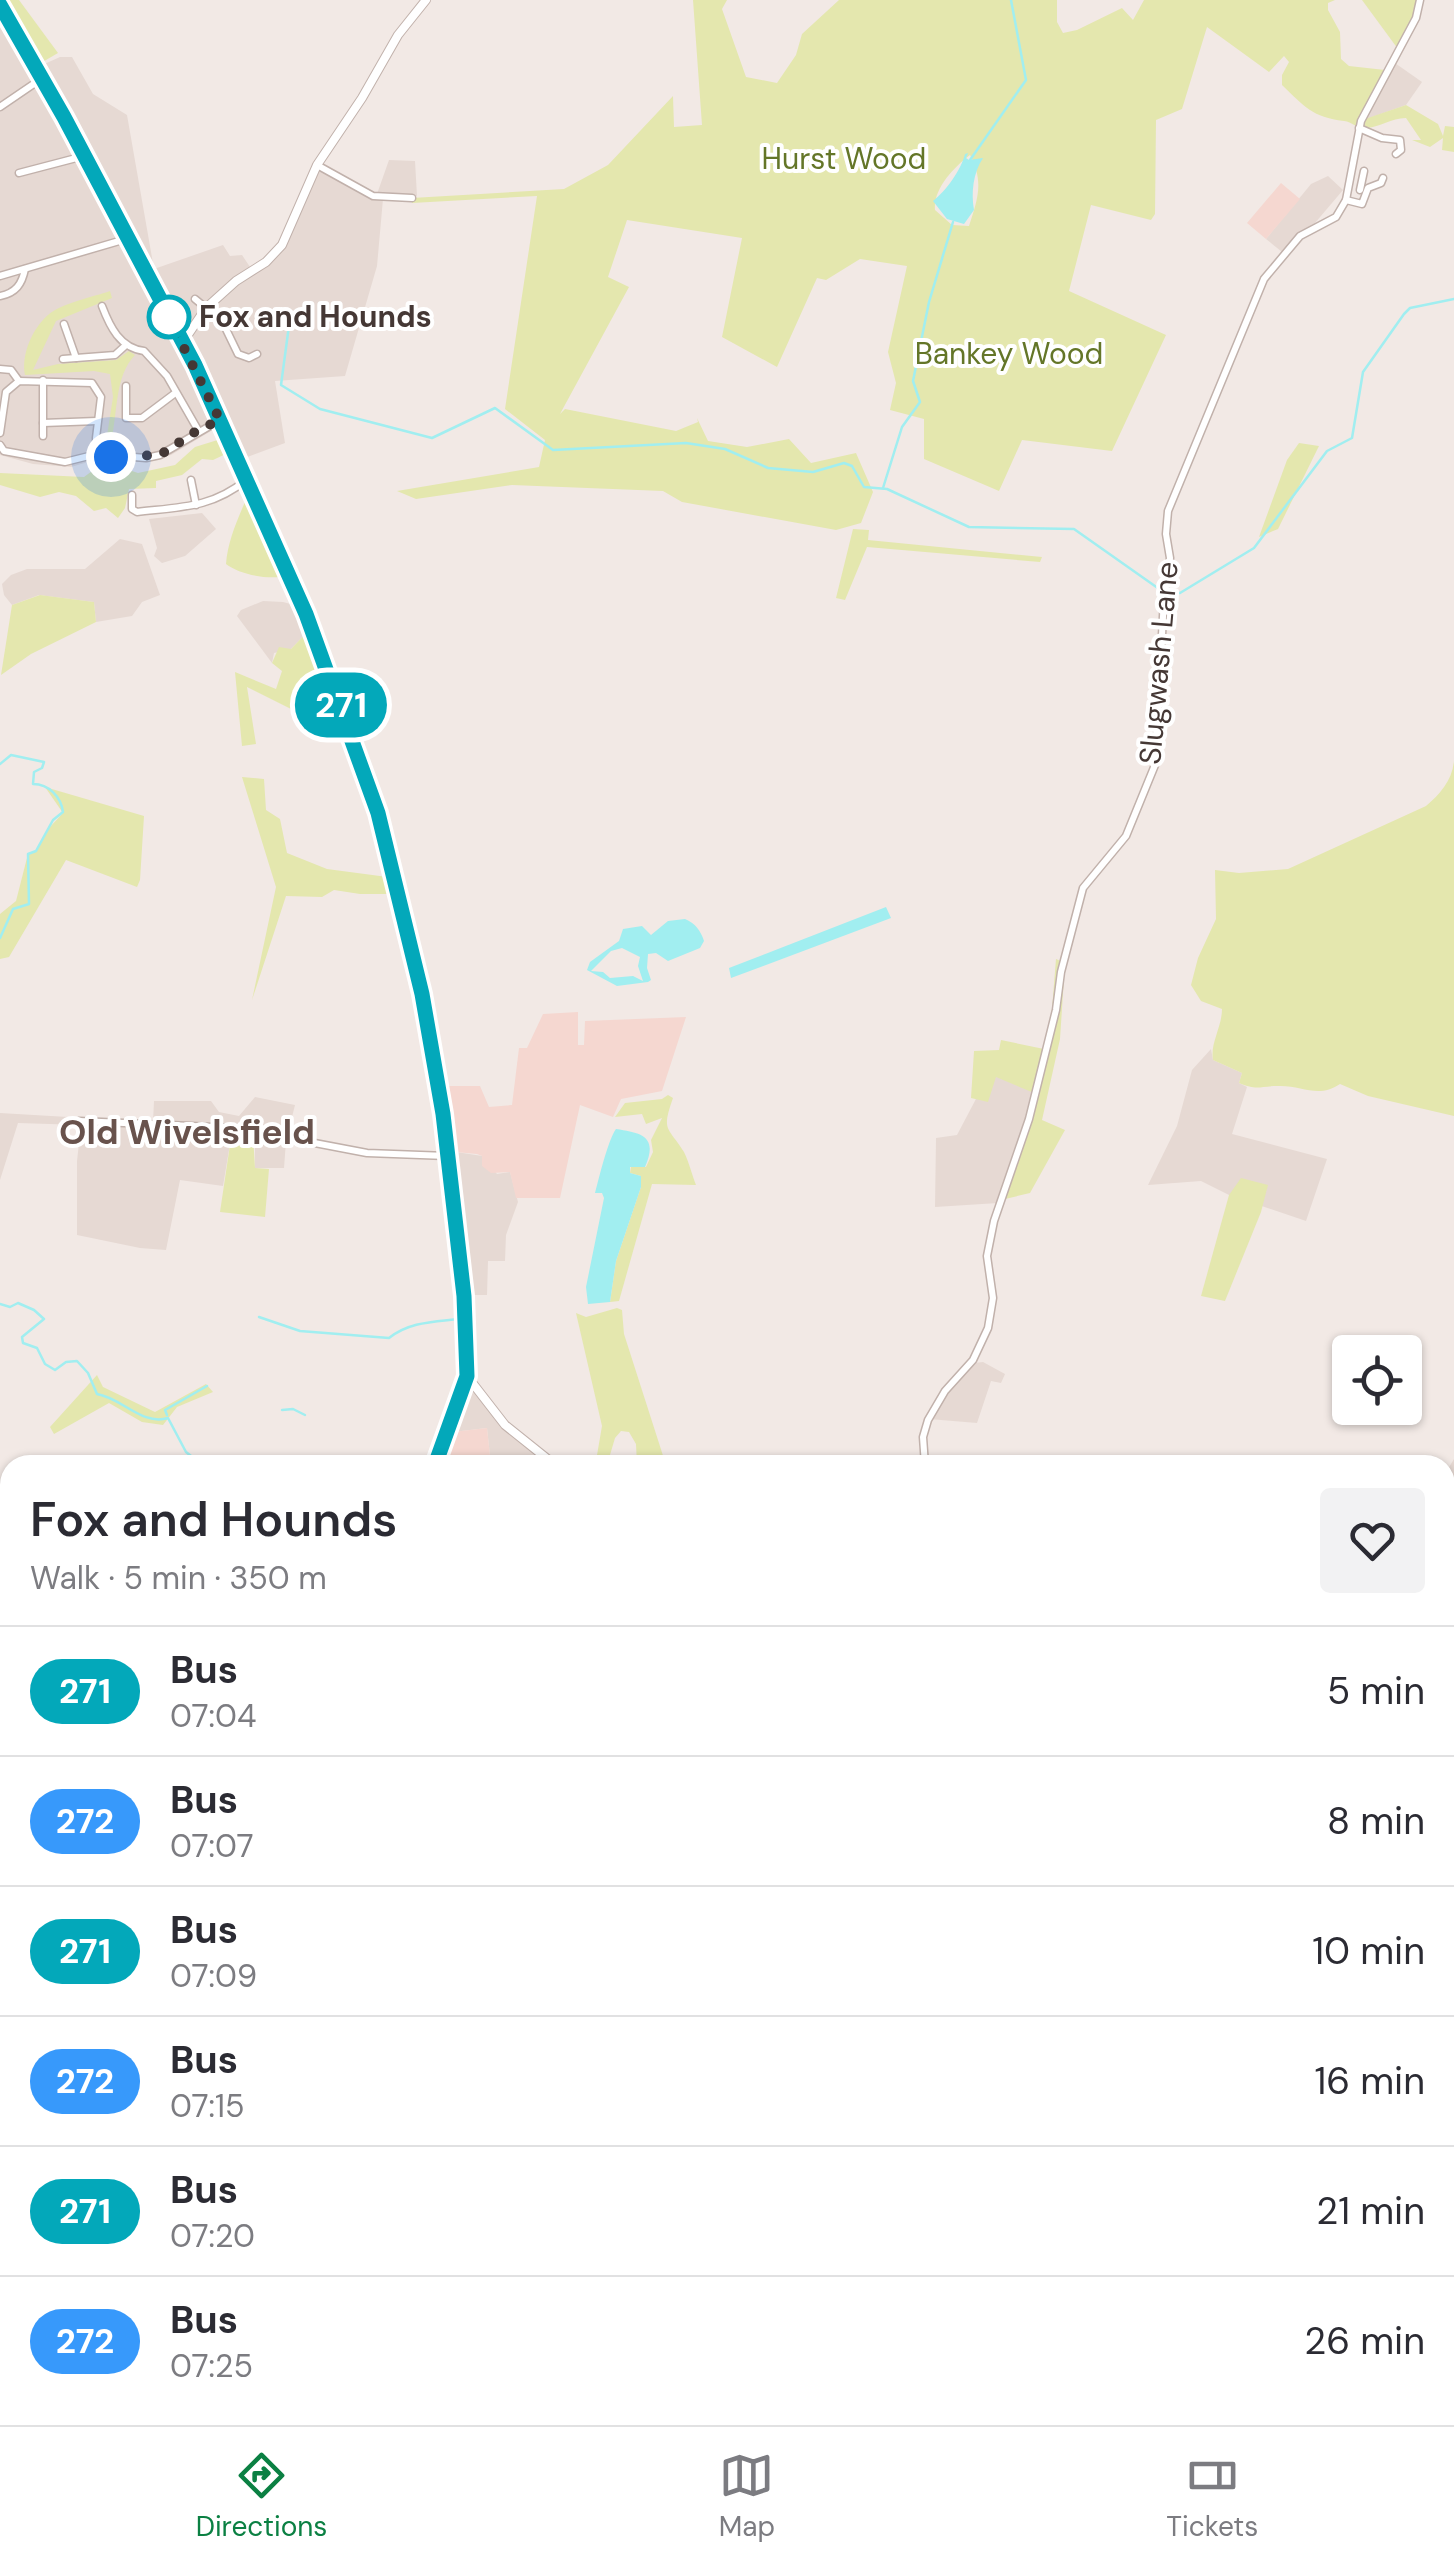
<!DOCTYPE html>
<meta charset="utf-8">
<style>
body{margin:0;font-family:"DM Sans",sans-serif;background:#f2f2f3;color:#2b2b33;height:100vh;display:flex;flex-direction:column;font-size:38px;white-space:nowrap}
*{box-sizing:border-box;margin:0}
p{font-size:32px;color:#7c7c81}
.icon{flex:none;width:55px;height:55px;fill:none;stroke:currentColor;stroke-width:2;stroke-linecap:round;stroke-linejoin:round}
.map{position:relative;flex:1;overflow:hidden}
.drawer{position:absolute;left:0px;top:1455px;width:1455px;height:970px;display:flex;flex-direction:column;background:#fff;border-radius:30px 30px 0 0;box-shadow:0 2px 8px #0004}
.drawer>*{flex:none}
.badge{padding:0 20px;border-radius:32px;font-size:35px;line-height:65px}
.controls{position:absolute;left:1332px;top:1335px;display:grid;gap:20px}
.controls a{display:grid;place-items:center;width:90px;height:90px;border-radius:10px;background:#fff;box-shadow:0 2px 8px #0004;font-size:50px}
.you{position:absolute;width:50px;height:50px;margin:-25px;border:8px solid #fff;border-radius:50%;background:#1a73e8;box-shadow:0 0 0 15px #1a73e833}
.map>.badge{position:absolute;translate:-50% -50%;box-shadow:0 0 0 5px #fff}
.round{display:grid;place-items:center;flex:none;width:105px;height:105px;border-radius:10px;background:#f2f2f3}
.overview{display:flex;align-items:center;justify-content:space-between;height:170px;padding:0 30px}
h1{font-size:48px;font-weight:600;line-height:75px}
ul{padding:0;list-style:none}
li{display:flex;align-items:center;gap:30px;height:130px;padding:0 30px;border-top:2px solid #e1e1e2}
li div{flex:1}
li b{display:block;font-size:38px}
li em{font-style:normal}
li .badge{min-width:110px;font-weight:700;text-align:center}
.tabs{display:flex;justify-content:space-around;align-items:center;height:140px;border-top:2px solid #e1e1e2;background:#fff;font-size:28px;color:#7c7c81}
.tabs a{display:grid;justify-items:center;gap:5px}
.tabs .current{color:#0b8043}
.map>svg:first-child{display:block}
.residential{fill:#e6d9d3}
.commercial{fill:#f5d7d0}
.green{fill:#e4e7ae;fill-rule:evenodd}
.water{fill:#a1eef0;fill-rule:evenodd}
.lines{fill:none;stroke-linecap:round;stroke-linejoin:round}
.stream{stroke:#a1eef0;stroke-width:2.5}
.minor-casing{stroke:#c1b1ab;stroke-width:9}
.tertiary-casing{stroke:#c1b1ab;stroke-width:10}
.secondary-casing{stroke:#d6ad97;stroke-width:11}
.minor{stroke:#fff;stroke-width:6}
.tertiary{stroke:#fff;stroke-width:8}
.secondary{stroke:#fed9c3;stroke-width:9}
.line-casing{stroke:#fff;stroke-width:22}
.line{stroke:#03a8ba;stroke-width:15}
.walk{stroke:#453835;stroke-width:10;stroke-dasharray:0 18}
.stop-dot{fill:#fff;stroke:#03a8ba;stroke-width:5}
.labels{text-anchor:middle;stroke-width:8;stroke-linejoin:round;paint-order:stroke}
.park-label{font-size:30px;fill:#647628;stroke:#fff}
.stop-label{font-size:30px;font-weight:bold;fill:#453835;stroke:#fff;text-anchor:start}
.street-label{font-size:30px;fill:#453835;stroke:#fff}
.quarter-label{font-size:35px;font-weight:bold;fill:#68524c;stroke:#fff}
</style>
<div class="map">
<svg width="1454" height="2425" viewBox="0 0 1454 2425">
<rect width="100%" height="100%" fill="#f2e9e5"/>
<!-- residential -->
<g class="residential">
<path d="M 0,14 L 31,70 L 60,57 L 72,57 L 93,94 L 127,115 L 154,269 L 223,245 L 230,256 L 242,255 L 252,270 L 282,245 L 317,165 L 377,194 L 389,160 L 415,161 L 417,196 L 383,199 L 377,266 L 345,376 L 275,381 L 285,443 L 242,459 L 247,479 L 221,425 L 171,455 L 141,462 L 95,460 L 71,467 L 33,464 L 0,455 Z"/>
<path d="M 1392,61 L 1422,82 L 1406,105 L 1361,121 Z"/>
<path d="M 1328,176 L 1343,190 L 1287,256 L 1266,239 L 1311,184 Z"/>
<path d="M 202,513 L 216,529 L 185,556 L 162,563 L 154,556 L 157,548 L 149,519 Z"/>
<path d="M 120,539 L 142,544 L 160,595 L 142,602 L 132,616 L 96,622 L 94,602 L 39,595 L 12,605 L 4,595 L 2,584 L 11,575 L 27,569 L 85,569 Z"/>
<path d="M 263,601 L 283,602 L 302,607 L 312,627 L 291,649 L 274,653 L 272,663 L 237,616 L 241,610 Z"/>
<path d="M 1006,1042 L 1044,1050 L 1018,1145 L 998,1203 L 935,1207 L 936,1138 L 957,1135 Z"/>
<path d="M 1211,1049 L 1213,1060 L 1242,1073 L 1239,1083 L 1247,1087 L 1232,1134 L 1327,1159 L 1306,1221 L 1229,1195 L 1201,1181 L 1148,1185 L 1177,1126 L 1192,1070 Z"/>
<path d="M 255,1097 L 295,1105 L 286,1141 L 284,1168 L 255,1168 L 255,1146 L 231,1138 L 223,1186 L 180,1180 L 166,1250 L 140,1248 L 77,1235 L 77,1161 L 81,1125 L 18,1123 L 0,1180 L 0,1113 L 153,1122 L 154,1101 L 211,1101 L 219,1112 L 239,1116 Z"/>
<path d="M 456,1152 L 482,1156 L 497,1174 L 510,1172 L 518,1202 L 506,1235 L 505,1261 L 488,1261 L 487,1295 L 467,1295 L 447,1156 Z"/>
<path d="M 983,1362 L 1005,1374 L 1001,1383 L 991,1381 L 977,1423 L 929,1419 L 939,1403 L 974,1363 Z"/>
<path d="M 471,1386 L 501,1426 L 544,1459 L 538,1465 L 491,1465 L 487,1428 L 453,1432 Z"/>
<path d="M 1454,1459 L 1454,1990 L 1445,1984 L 1445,1474 Z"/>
</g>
<!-- commercial -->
<g class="commercial">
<path d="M 1281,183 L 1300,199 L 1266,239 L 1247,223 Z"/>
<path d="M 578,1012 L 578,1045 L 584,1045 L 585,1021 L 686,1017 L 662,1091 L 621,1099 L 613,1117 L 580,1105 L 560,1198 L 516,1198 L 510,1172 L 491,1173 L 482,1166 L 482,1156 L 477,1154 L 456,1152 L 447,1156 L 441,1086 L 480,1086 L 489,1107 L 512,1105 L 519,1048 L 527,1048 L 543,1014 Z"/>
<path d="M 487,1428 L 491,1465 L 439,1465 L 453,1432 Z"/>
</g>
<!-- green -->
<g class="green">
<path d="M 0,0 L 19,0 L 58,53 L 34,67 Z"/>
<path d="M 693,0 L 727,0 L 722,9 L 746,77 L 777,83 L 796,55 L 802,34 L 839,0 L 1057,0 L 1057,22 L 1063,33 L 1077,30 L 1122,8 L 1133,20 L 1144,0 L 1335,0 L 1328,3 L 1328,10 L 1340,32 L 1341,59 L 1349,66 L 1385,70 L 1362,120 L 1406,105 L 1438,124 L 1443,136 L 1445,126 L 1454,127 L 1454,152 L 1442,150 L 1443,138 L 1430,147 L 1412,140 L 1421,140 L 1406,118 C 1391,118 1380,127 1367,128 C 1358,130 1353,122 1344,121 C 1312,117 1305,107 1282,85 L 1282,75 L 1289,62 L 1284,56 L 1269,72 L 1207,27 L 1182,109 L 1156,120 L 1155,214 L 1151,220 L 1091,205 L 1069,291 L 1166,335 L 1112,451 L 1022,440 L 999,491 L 924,459 L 924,419 L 890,410 L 896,383 L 888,352 L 907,266 L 860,259 L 826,280 L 817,278 L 777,367 L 722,337 L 742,238 L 627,220 L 608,277 L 629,287 L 560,414 L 565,409 L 676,431 L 698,422 L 697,418 L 708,441 L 747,447 L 789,439 L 811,463 L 856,453 L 873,492 L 861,523 L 836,530 L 682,502 L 663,491 L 512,485 L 416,499 L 397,491 L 539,467 L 545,440 L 505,409 L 537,196 L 412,203 L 412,198 L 564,189 L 608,165 L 673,96 L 674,127 L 702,125 ZM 970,155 C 984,182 978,198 969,226 L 952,225 L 935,210 C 933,189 954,167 970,155 Z"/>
<path d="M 1362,0 L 1420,0 L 1416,19 L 1398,49 Z"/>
<path d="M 110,291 L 112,298 L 56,321 L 33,370 L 58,364 L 116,360 L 129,351 L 135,355 C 114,377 118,413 111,442 L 106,442 L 113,397 L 110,374 L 94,371 L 25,375 C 21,355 32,329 48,315 C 62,303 93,297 110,291 Z"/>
<path d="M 224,438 L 230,452 L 213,460 L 202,459 L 182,475 L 156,481 L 156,488 L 129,489 L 125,508 L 118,518 L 106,508 L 94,511 L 76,496 L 59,492 L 40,497 L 0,485 L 0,473 L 84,477 L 99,466 L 117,466 L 138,473 L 175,465 L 195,447 Z"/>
<path d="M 1299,443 L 1319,446 L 1278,529 L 1259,537 L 1287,460 Z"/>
<path d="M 251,488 L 289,575 C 272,581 240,575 226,564 C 228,538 240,514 251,488 Z"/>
<path d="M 853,529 L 869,530 L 868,540 L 1042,557 L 1040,562 L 867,547 L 845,600 L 836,598 Z"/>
<path d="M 40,595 L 94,602 L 96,622 L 31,654 L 1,675 L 12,605 Z"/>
<path d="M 312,627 L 347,720 L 301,714 L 247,687 L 256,744 L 242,746 L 235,672 L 276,689 L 282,671 L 272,663 L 279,647 L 291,649 Z"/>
<path d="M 1454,761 L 1454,1116 L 1368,1096 L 1340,1084 C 1318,1099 1302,1085 1278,1086 C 1259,1086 1258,1091 1239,1083 L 1242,1073 L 1213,1060 C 1210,1043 1222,1027 1222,1009 L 1201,1001 L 1191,985 L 1198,958 L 1216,919 L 1215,870 L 1239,873 L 1288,869 L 1426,806 C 1440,794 1452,781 1454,761 Z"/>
<path d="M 242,777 L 264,779 L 266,810 L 280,819 L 287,853 L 327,869 L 395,878 L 399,894 L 360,894 L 334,890 L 322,897 L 286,896 L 252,1000 L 276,887 Z"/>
<path d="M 45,787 L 144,816 L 140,880 L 137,887 L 66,860 L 9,957 L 0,959 L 0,914 L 16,901 L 28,854 L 36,851 L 50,827 L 63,813 Z"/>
<path d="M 1056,959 L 1065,963 L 1060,1039 L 1042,1120 L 1065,1130 L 1030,1193 L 1005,1199 L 1034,1093 L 996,1077 L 988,1102 L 971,1098 L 974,1051 L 999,1050 L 1001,1040 L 1044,1049 L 1052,1009 Z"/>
<path d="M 668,1095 L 673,1098 C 661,1132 668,1126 684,1152 C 689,1162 692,1175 696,1185 L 652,1184 L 619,1301 L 610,1302 L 616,1261 L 641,1187 L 641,1176 L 630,1173 L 631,1167 L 646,1167 L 653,1152 L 651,1140 L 662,1118 L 646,1124 L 642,1114 L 615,1117 L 625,1103 L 662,1099 Z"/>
<path d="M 244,1132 L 253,1135 L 255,1168 L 269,1169 L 265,1217 L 220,1212 L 231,1138 L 242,1139 Z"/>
<path d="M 1241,1178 L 1268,1185 L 1261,1212 L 1225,1301 L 1201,1296 L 1229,1195 Z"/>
<path d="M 617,1308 L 622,1310 L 624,1334 L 666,1465 L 637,1465 L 636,1444 L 629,1432 L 621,1431 L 615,1438 L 607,1465 L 583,1465 L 596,1461 L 602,1426 L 576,1313 L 586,1317 Z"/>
<path d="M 97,1375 L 103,1387 L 155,1412 L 206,1384 L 213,1392 L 177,1407 L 163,1425 L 142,1422 L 109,1403 L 54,1434 L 50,1427 Z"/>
<path d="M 5,1597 L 10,1600 L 10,1755 L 0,1759 L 0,1601 Z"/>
<path d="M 10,1990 L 10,2415 L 102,2415 L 98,2425 L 0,2425 L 0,1992 Z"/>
<path d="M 496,2415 L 904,2415 L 904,2425 L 492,2425 Z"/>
</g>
<!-- water -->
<g class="water">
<path d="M 968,153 L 966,158 L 969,160 L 983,158 C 973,173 971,193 974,210 L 964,224 L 947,219 L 933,201 C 946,191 961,170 965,154 Z"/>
<path d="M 886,907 L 891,918 L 731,978 L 729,968 Z"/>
<path d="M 685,919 C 695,923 701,931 704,941 L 700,948 L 668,961 L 656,953 L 648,954 L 647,968 L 651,980 L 648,982 L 617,986 L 587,970 L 590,962 L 619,941 L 623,929 L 642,926 L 651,935 L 668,921 ZM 622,948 L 640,957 L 638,966 L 643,981 L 633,976 L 610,978 L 603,972 L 591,971 L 611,951 Z"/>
<path d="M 616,1129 C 643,1133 658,1137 645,1167 L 630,1167 L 630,1173 L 641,1176 L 641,1187 L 616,1261 L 610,1302 L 588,1304 L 586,1287 L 604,1198 L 602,1193 L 595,1193 C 599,1178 608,1140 616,1129 Z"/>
</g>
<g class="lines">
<!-- stream -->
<g class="stream">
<path d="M 970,160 L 1026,80 L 1011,0"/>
<path d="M 290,318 L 281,385 L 320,409 L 432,438 L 495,408 L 553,450 L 686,443 L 725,449 L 768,468 L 813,472 L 844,463 L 852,466 L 864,487 L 887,489 L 969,527 L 1074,529 L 1162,591"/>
<path d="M 883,488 L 902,427 L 920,402 L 913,381 L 929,302 L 953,222"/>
<path d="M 1168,592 L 1180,593 L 1254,548 L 1327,451 L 1352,438 L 1363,372 L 1404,314 L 1410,308 L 1454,299"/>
<path d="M 0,764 L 11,755 L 44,762 L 42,768 L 34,772 L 33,784 C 49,784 61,797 63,812 L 53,820 L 36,851 L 28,854 L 29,904 L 13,909 L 0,938"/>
<path d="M 0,1304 L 10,1307 L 18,1303 L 34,1310 L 44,1319 L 22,1337 L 23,1343 L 37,1348 L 45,1364 L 55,1370 L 66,1362 L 77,1361 L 88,1373 L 97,1394 C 122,1398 142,1426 168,1418 L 186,1452 L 195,1459 L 207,1458 L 207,1465"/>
<path d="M 259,1317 L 300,1331 L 389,1338 C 409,1322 432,1322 458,1319"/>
<path d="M 282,1410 L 293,1409 L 305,1415"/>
<path d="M 167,1415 L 165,1410 L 207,1386"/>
<path d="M 0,1814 L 10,1807"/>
<path d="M 1445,2224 L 1454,2224"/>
<path d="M 0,2261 L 10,2263"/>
<path d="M 281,2417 L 288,2420 L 289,2425"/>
<path d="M 513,2425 L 518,2415"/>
</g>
<defs>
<g id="minor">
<path d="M 0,107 L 41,79"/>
<path d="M 1359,128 L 1382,138 L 1400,140 L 1401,150 L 1396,154"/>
<path d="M 317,165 L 373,196 L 412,198"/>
<path d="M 19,173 L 84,156"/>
<path d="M 1360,190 L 1364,171"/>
<path d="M 1346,200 L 1362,204 L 1368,188 L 1381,183 L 1383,178"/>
<path d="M 0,276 L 126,239"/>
<path d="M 0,296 C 16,293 22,284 25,269"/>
<path d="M 195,299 L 206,308"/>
<path d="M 209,305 L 223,323 L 238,354 L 249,358 L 257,354"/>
<path d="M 102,306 C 110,327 120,348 144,351 L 167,376 L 198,430"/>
<path d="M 64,324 L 76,358"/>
<path d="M 63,359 L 115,355 L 126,345"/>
<path d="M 0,369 L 11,370 L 19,381"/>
<path d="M 43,380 L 43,423 L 97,421"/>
<path d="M 126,386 L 126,418 L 142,418 L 174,394"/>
<path d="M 0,433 L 6,392 L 19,381 L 92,383 L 101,397 L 96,438 L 97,454"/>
<path d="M 43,436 L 43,423"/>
<path d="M 0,445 L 4,451 L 65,462 L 97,454 L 146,458 L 160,455 L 220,420"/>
<path d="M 191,480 L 196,505"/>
<path d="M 132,495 L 132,509 L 137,512 C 180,507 212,508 246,480"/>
<path d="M 79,1121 L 236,1128 L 367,1153 L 447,1156"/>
<path d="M 925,1465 L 923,1437 L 928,1420 L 945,1391 L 973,1360 L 988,1328 L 993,1298 L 987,1256 L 994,1221 L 1029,1119 L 1056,1010 L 1061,972 L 1083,888 L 1126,836 L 1155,765 L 1164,598 L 1170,558 L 1166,534 L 1168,511 L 1264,279 L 1300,236 L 1336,217 L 1346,200 L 1361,121 L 1416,18 L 1420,0"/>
<path d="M 1445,1731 L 1454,1753"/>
<path d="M 904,2415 L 904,2425"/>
</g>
<g id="tertiary">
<path d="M 183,342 L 206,308 L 236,281 L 266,262 L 282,245 L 317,165 L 362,98 L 398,35 L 426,0"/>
<path d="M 467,1376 L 505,1425 L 555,1465"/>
<path d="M 1445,1723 L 1454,1719"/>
<path d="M 1445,1984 L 1454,1990"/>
<path d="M 0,2124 L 10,2138"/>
</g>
<g id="secondary">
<path d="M 0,5 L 64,117 L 195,365 L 306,614 L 379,813 L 422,994 L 443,1115 L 463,1296 L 467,1376 L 435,1465"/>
<path d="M 0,2192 L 10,2168"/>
</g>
</defs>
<!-- minor casing -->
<use href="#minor" class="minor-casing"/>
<!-- tertiary casing -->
<use href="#tertiary" class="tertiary-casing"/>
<!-- secondary casing -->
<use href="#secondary" class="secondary-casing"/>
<!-- minor -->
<use href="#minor" class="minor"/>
<!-- tertiary -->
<use href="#tertiary" class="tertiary"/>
<!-- secondary -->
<use href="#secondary" class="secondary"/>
</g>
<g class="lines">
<defs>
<path id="line" d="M 0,5 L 64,117 L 195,365 L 306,614 L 378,813 L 422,994 L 443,1114 L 464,1296 L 467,1376 L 435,1465"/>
</defs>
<!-- line casing -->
<use href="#line" class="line-casing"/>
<!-- line -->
<use href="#line" class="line"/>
<!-- walk -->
<path class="walk" d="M 111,457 L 160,455 L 198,430 L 220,420 L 164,308 L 169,317"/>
</g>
<!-- markers -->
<circle class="stop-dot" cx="169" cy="317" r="20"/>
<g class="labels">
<!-- park labels -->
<g class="park-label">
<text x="844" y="169">Hurst Wood</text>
<text x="1009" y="364">Bankey Wood</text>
</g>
<!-- stop labels -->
<g class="stop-label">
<text x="199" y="327">Fox and Hounds</text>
</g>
<!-- street labels -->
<g class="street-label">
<text transform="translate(1159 663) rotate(-85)" y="10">Slugwash Lane</text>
</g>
<!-- quarter labels -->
<g class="quarter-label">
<text x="187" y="1144">Old Wivelsfield</text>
</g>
</g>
</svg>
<div class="controls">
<a><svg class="icon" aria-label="locate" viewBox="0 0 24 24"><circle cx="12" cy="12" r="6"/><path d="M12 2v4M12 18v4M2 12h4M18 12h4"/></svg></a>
</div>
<div class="you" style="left:111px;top:457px"></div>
<b class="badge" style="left:341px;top:705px;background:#03a8ba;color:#fff">271</b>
<section class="drawer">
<div class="overview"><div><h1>Fox and Hounds</h1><p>Walk · 5 min · 350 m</p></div><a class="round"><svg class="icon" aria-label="heart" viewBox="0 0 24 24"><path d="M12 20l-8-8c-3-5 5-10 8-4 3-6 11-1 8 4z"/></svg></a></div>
<ul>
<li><span class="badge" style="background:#03a8ba;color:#fff">271</span><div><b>Bus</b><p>07:04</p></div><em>5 min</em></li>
<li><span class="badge" style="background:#3799fb;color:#fff">272</span><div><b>Bus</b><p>07:07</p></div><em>8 min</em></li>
<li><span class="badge" style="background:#03a8ba;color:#fff">271</span><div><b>Bus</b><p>07:09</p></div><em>10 min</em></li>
<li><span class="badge" style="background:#3799fb;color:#fff">272</span><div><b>Bus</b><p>07:15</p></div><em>16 min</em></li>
<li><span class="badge" style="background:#03a8ba;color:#fff">271</span><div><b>Bus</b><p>07:20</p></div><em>21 min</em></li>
<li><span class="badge" style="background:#3799fb;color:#fff">272</span><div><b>Bus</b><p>07:25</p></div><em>26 min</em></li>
</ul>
</section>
</div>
<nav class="tabs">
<a class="current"><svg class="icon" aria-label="directions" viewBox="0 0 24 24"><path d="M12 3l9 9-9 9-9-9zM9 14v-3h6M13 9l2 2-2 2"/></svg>Directions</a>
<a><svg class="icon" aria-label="map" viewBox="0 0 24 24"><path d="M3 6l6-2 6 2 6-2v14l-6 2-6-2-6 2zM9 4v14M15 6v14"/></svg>Map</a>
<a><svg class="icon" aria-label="tickets" viewBox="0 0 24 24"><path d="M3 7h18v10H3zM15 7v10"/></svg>Tickets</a>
</nav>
